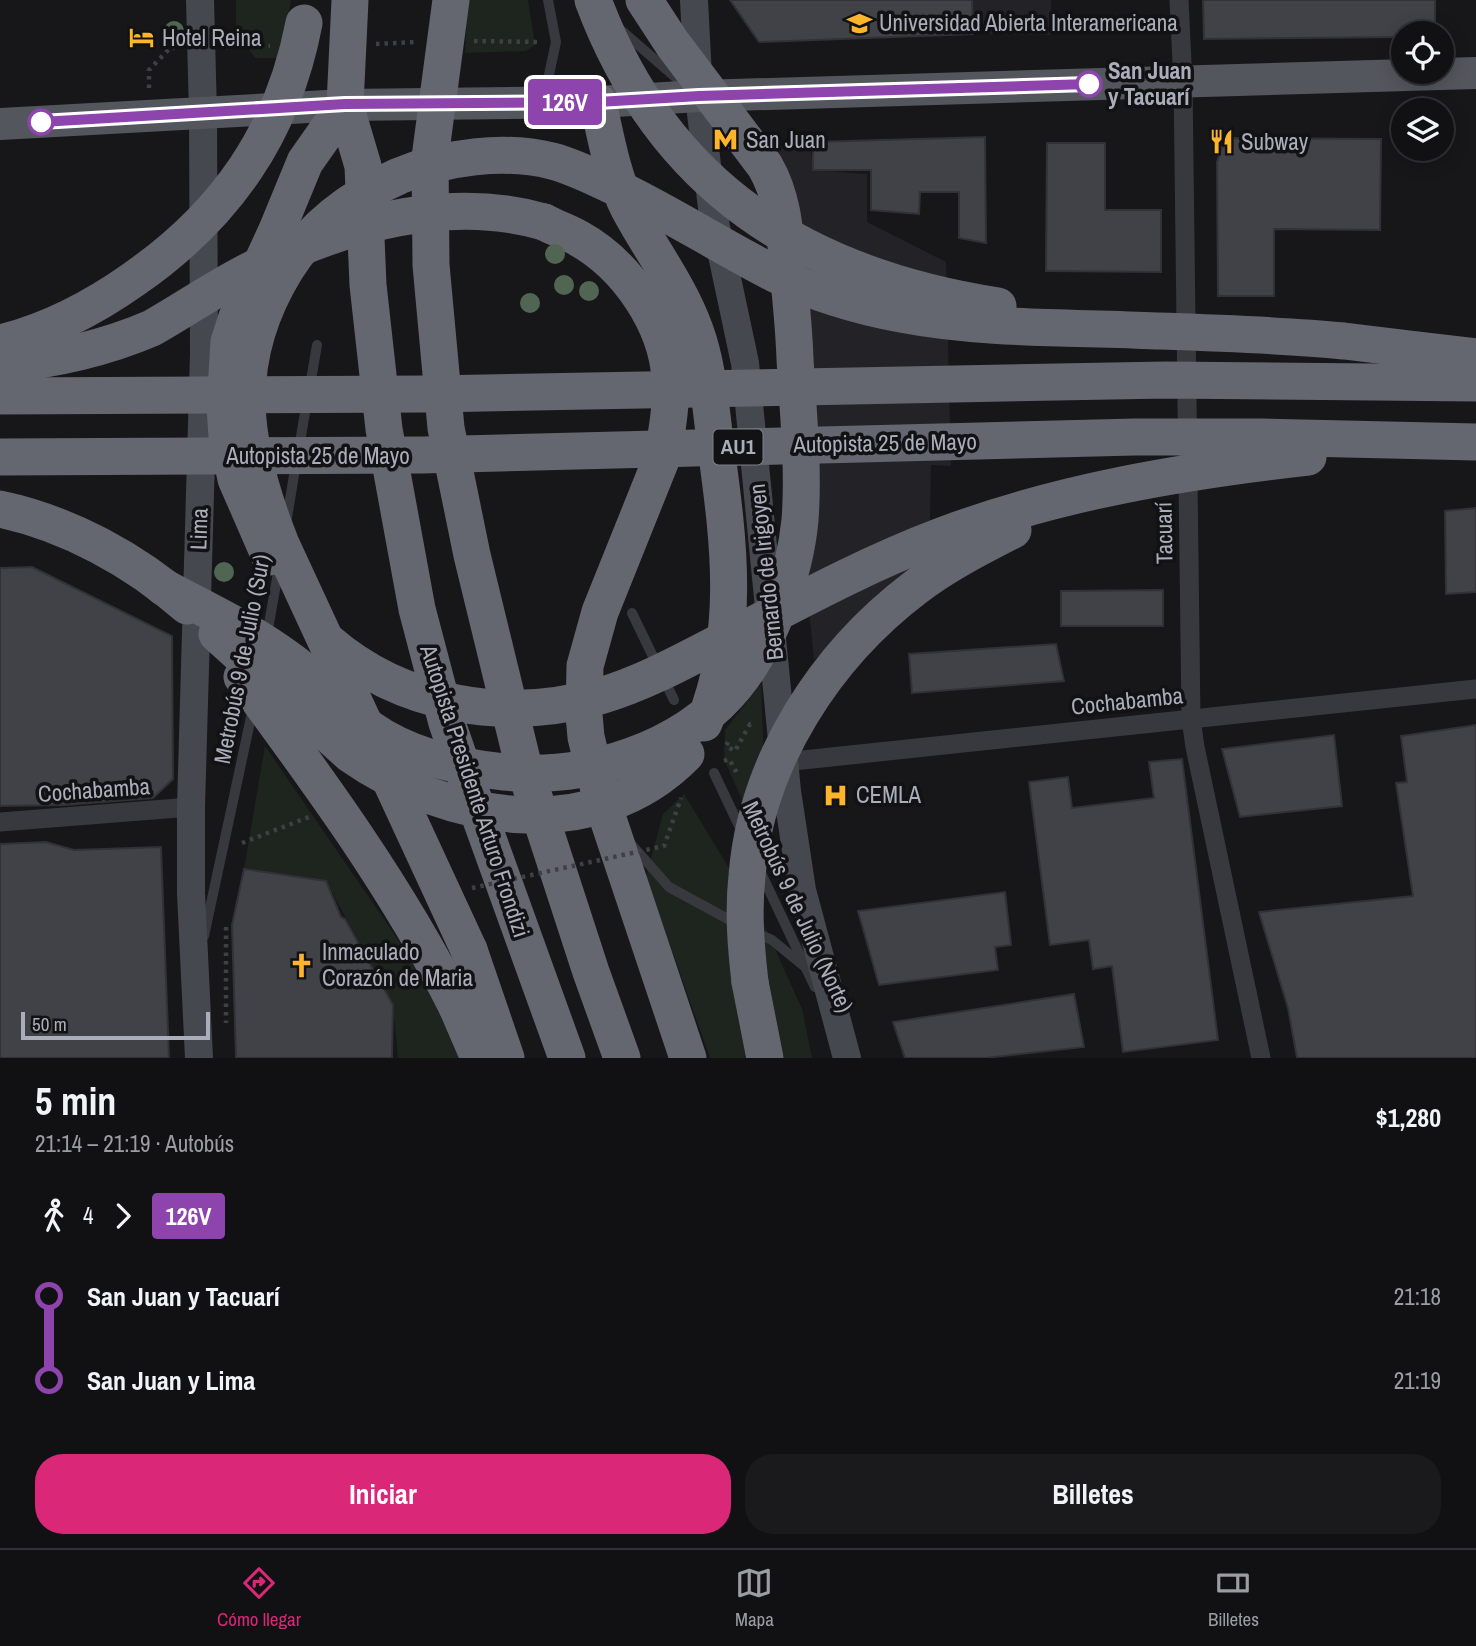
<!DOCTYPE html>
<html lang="es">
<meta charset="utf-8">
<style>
body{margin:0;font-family:"Archivo Narrow",sans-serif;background:#1a1a1d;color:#f1f3f6;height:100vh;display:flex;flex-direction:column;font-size:26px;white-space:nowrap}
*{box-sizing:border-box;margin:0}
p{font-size:23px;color:#9c9da0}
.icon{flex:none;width:38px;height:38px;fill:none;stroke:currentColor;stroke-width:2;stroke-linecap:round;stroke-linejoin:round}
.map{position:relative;height:1058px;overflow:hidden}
.details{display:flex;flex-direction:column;background:#111114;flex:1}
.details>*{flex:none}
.badge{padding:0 14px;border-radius:5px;font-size:24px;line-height:46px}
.fabs{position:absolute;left:1391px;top:21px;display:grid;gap:14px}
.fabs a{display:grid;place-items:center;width:63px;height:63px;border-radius:50%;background:#111114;box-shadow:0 4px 18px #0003,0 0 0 2px #303134;font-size:35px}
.scale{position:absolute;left:21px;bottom:18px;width:189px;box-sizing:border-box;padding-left:7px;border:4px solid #a9aeba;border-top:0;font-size:19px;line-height:24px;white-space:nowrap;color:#a9aeba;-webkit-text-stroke:5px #121215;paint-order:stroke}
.map>.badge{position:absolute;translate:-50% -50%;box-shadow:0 0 0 4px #fff}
.legs{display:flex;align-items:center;gap:10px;height:77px;padding:0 35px;font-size:23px}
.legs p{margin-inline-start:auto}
.summary{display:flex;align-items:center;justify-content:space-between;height:119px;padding:0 35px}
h1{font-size:38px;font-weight:800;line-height:52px}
.cta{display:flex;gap:14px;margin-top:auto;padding:14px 35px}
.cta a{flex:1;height:80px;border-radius:28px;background:#db2777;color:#fff;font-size:28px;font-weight:800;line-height:80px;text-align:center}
.cta a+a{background:#1a1a1d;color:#f1f3f6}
ul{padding:0 35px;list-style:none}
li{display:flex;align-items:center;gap:24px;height:84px;font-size:26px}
li i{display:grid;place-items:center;width:10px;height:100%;margin:0 9px;background:currentColor}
li i::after{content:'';width:18px;height:18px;margin:-9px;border:5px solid;border-radius:50%;background:#111114}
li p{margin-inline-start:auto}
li:first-child i{background:linear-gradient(#0000 50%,currentColor 0)}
li:last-child i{background:linear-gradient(currentColor 50%,#0000 0)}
.menu{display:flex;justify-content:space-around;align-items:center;height:98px;border-top:2px solid #303134;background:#111114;font-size:19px;color:#9c9da0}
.menu a{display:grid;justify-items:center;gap:4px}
.menu .active{color:#db2777}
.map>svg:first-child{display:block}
.built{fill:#232327}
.green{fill:#1d251e}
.building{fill:#414247;stroke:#313136;stroke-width:2}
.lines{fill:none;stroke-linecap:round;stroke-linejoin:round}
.path{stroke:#3e4046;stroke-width:4.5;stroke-dasharray:3.5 5;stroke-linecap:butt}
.lane{stroke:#38393f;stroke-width:10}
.street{stroke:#38393f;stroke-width:19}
.secondary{stroke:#46484f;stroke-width:28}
.primary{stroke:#54565e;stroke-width:32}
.highway{stroke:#646770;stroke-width:37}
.path-bridge{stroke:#3e4046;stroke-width:4.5;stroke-dasharray:3.5 5;stroke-linecap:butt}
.highway-bridge{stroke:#646770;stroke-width:37}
.tree{fill:#506653}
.line-1-casing{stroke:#fff;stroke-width:16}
.line-1{stroke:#8e44ad;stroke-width:10}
.stop-1-dot{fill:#fff;stroke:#8e44ad;stroke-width:3.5}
.labels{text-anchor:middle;stroke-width:7;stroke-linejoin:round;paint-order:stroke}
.shield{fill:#121215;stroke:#7c7f88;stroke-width:2}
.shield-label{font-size:21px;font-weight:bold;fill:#a9aeba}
.poi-label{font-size:23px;fill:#a9aeba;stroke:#121215;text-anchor:start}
.stop-label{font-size:23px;font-weight:bold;fill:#a9aeba;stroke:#121215;text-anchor:start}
.street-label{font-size:23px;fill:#a9aeba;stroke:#121215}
</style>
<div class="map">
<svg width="1476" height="1058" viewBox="0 0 1476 1058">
<rect width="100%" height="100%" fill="#17171a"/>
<!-- built -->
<g class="built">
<path d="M 972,0 L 1051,0 L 1052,35 L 973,34 Z"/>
<path d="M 778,141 L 810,141 L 813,170 L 867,174 L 867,222 L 946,262 L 951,466 L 931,465 L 929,568 L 814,660 L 804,561 L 774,148 Z"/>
</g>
<!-- green -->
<g class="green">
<path d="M 236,0 L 291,0 L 280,58 L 255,58 L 236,30 Z"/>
<path d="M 468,0 L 528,0 L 535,45 L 526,51 L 465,53 Z"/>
<path d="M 761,684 L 764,764 L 779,882 L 724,759 L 725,730 Z"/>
<path d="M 265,746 L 445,1008 L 463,1058 L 398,1058 L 393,1005 L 326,881 L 244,869 Z"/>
<path d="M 684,794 L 766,929 L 802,1009 L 812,1058 L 784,1058 L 764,957 L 755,1058 L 710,1058 L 646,877 L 663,814 Z"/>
</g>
<!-- building -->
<g class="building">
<path d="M 730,0 L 972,0 L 973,34 L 759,42 Z"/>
<path d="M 1203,0 L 1435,0 L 1435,33 L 1404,33 L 1404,37 L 1204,39 Z"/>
<path d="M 985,137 L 986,243 L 959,238 L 959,192 L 920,192 L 919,214 L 871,210 L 871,170 L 813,170 L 813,142 Z"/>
<path d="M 1233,138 L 1381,139 L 1380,230 L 1274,229 L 1274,296 L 1218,296 L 1217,162 L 1222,147 Z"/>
<path d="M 1047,143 L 1105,143 L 1105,210 L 1161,210 L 1161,272 L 1046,271 Z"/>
<path d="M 1476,508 L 1476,592 L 1446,594 L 1445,511 Z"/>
<path d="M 32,567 L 172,636 L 173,779 L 153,798 L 64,805 L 0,806 L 0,568 Z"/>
<path d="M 1163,590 L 1163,626 L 1061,626 L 1061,591 Z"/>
<path d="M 1056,644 L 1064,681 L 912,693 L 909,654 Z"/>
<path d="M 1476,725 L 1476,1058 L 1297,1058 L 1288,1008 L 1259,912 L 1413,896 L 1396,783 L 1407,782 L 1401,736 Z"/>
<path d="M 1334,735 L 1342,806 L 1240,817 L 1222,749 Z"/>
<path d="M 1182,759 L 1218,1040 L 1123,1052 L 1112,966 L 1093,969 L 1089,940 L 1050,945 L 1029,782 L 1068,777 L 1072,808 L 1154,798 L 1149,762 Z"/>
<path d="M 46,842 L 74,850 L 161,847 L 169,1058 L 0,1058 L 0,844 Z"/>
<path d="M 244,869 L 326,881 L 341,917 L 345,919 L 393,1005 L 392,1058 L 236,1058 L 232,925 Z"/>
<path d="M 1005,892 L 1011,945 L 995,947 L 998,970 L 879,985 L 858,911 Z"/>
<path d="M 1074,994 L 1084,1047 L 985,1058 L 905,1058 L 893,1022 Z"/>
</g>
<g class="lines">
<!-- path -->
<g class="path">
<path d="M 474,41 L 539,42"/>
<path d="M 376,44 L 416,42"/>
<path d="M 226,47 L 270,46"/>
<path d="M 149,88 L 149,70 L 170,48 L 175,48"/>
<path d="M 728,742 L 726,746 L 735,751 L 750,724 L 755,726"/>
<path d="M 724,761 L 729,759 L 738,775"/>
<path d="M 242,843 L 309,817"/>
<path d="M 226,927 L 226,1023"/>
</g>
<!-- lane -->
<g class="lane">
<path d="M 622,31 L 682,83"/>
<path d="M 544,98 L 556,42 L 548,0"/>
<path d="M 310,386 L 317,345"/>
<path d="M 299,448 L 307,401"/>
<path d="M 286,524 L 296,463"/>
<path d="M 632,613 L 674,700"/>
<path d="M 267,635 L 279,567"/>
<path d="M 714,773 L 742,832"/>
<path d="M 631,844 L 669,887 L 737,924"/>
<path d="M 760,871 L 815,987"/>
<path d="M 754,932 L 772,940 L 805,967"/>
<path d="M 204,936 L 253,708"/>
</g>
<!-- street -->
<g class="street">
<path d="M 1179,0 L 1183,83 L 1191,719 L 1195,747 L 1261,1058"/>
<path d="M 784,762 L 1476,689"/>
<path d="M 0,822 L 191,807"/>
</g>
<!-- secondary -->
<g class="secondary">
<path d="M 694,0 L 699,96 L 712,208 L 745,363 L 787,791 L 802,890 L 847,1058"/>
<path d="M 199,1058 L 191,893 L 191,807 L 204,354 L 203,114 L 200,0"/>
</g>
<!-- primary -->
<path class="primary" d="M 0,124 L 345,105 L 598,102 L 699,96 L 1476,73"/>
<!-- highway -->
<g class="highway">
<path d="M 350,0 L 345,105 L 363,166 L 368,285 L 384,429 L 417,609 L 447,723 L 466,778 L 567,1058"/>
<path d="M 451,0 L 430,158 L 431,265 L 446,428 L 472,555 L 522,760 L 591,972 L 622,1058"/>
<path d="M 598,102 C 605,134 613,179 629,209 C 651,250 679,286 695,330 C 708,365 710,403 715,440 C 728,537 742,628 704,723"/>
<path d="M 544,222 C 555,228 568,232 578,238 C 627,265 667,324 670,379 C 672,406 667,434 661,460 L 600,612 L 585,666 L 584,715 L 586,737 L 601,798 L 688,1058"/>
<path d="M 0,509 C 67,523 135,560 187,606"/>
<path d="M 270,557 L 236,479 L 227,436 L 225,407 L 229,342 L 237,317 L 277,230 L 305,162 L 345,105"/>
<path d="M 469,950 L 506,1058"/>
<path d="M 750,982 L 765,1058"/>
<path d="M 457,1007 L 479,1058"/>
</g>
<!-- path-bridge -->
<path class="path-bridge" d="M 472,888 L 664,846 L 681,798"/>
<!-- highway-bridge -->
<g class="highway-bridge">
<path d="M 593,0 C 663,188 805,276 998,306"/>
<path d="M 0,343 C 50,331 93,308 134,279 C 226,215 283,133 304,23"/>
<path d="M 0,365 C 53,360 103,349 152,328 C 189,307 224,282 263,264 C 349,223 450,195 544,222"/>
<path d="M 0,396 L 432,394 L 1166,380 L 1476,383"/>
<path d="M 0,457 L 422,455 L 1135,437 L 1262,437 L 1476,442"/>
<path d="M 163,587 C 205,609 249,630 287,658 C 317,679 340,706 369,728 C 408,756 457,767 504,772 C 586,780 682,751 736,685 C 770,643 795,574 800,520 C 804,467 798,412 795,359 C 794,329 791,300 788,270 C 785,233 784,199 765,166 L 672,43 L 644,0"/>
<path d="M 217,634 L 350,754 C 448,823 595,847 686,754"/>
<path d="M 327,641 C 402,706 505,723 600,696 C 645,683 689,658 730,637 C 799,601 867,564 941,536 C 1058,492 1183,471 1308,457"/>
<path d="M 242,677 C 320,783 398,889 457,1007"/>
<path d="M 469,950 L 281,544 C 242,446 228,363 286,269 C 313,226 354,196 399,176 C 445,157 504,149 552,161 C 575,167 596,178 617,188 C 671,214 722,247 775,274 C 815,293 857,306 901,314 C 985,330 1072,327 1157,331 C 1219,333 1283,335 1344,341 C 1388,346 1432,352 1476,357"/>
<path d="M 750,982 C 746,947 743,912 747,876 C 756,761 826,655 916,587 C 946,564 980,547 1013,530"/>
</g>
</g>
<!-- trees -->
<g class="tree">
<circle cx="174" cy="31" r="10"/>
<circle cx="555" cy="254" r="10"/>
<circle cx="564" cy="285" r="10"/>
<circle cx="589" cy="291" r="10"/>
<circle cx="530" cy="303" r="10"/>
<circle cx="224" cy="572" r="10"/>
</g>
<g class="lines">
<defs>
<path id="line-1" d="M 41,122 L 345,104 L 598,102 L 699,96 L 1089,84"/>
</defs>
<!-- line-1 casing -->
<use href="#line-1" class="line-1-casing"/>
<!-- line-1 -->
<use href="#line-1" class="line-1"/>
</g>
<!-- icons -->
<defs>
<symbol id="university-bare" viewBox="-9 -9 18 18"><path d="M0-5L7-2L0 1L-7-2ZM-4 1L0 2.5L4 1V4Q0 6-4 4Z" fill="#feb52b" stroke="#121215" stroke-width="2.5" paint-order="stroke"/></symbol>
<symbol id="hotel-bare" viewBox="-9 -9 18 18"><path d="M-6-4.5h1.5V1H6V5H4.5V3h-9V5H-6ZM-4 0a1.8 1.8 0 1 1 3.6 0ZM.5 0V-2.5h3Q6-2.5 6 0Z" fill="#feb52b" stroke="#121215" stroke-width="2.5" paint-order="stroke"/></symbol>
<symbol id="metro-bare" viewBox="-9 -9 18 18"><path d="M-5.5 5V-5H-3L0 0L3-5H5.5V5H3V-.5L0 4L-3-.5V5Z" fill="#feb52b" stroke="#121215" stroke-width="2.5" paint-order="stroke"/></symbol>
<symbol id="restaurant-bare" viewBox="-9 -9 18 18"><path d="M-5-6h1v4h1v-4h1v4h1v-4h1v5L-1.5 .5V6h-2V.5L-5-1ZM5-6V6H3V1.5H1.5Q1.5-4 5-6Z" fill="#feb52b" stroke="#121215" stroke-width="2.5" paint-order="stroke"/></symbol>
<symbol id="hospital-bare" viewBox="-9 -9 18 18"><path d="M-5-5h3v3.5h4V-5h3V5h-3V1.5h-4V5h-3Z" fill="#feb52b" stroke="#121215" stroke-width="2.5" paint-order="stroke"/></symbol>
<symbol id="church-bare" viewBox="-9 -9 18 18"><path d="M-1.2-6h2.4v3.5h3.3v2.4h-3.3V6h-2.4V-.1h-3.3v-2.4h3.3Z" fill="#feb52b" stroke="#121215" stroke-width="2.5" paint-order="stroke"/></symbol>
</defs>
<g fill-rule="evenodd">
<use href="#university-bare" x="842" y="6" width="35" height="35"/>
<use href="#hotel-bare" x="124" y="20" width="35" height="35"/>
<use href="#metro-bare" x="708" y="122" width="35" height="35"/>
<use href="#restaurant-bare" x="1204" y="124" width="35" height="35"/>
<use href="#hospital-bare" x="818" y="778" width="35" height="35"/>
<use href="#church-bare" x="284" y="948" width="35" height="35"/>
</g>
<!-- markers -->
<g class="stop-1-dot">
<circle cx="1089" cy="84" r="12"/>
<circle cx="41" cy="122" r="12"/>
</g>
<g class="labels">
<!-- shield labels -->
<rect class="shield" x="713.5" y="429.5" width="49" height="35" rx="5"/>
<g class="shield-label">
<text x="738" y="454">AU1</text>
</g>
<!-- poi labels -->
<g class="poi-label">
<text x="879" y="31">Universidad Abierta Interamericana</text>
<text x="162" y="46">Hotel Reina</text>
<text x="746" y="148">San Juan</text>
<text x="1241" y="150">Subway</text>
<text x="856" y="803">CEMLA</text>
<text x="322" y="960">Inmaculado<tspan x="322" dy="26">Corazón de Maria</tspan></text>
</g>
<!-- stop labels -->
<g class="stop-label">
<text x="1108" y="79">San Juan<tspan x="1108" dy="26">y Tacuarí</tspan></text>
</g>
<!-- street labels -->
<g class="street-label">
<text transform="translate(885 443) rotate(-1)" y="8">Autopista 25 de Mayo</text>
<text x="318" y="464">Autopista 25 de Mayo</text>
<text transform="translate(199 529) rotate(-88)" y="8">Lima</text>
<text transform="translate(1164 533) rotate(-91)" y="8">Tacuarí</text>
<text transform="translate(766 572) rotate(-96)" y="8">Bernardo de Irigoyen</text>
<text transform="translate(242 659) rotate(-79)" y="8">Metrobús 9 de Julio (Sur)</text>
<text transform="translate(1127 701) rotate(-6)" y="8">Cochabamba</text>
<text transform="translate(94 790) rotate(-4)" y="8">Cochabamba</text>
<text transform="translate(475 791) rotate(72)" y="8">Autopista Presidente Arturo Frondizi</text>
<text transform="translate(798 907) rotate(65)" y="8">Metrobús 9 de Julio (Norte)</text>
</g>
</g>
</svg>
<div class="fabs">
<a><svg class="icon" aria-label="locate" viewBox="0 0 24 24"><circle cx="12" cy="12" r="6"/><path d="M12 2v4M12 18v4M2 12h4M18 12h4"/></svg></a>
<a><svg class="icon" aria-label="layers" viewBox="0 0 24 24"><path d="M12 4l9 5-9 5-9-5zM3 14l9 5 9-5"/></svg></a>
</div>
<div class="scale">50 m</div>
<b class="badge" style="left:565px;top:102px;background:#8e44ad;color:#fff">126V</b>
</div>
<section class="details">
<div class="summary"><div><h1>5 min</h1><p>21:14 – 21:19 · Autobús</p></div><b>$1,280</b></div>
<div class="legs"><svg class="icon" aria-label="walk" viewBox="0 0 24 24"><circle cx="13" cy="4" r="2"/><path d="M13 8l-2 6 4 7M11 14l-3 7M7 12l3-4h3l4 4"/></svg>4<svg class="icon" aria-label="forward" viewBox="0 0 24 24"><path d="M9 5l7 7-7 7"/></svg><b class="badge" style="background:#8e44ad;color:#fff">126V</b></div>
<ul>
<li><i style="color:#8e44ad"></i><b>San Juan y Tacuarí</b><p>21:18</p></li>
<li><i style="color:#8e44ad"></i><b>San Juan y Lima</b><p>21:19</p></li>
</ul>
<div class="cta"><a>Iniciar</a><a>Billetes</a></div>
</section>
<nav class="menu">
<a class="active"><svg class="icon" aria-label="directions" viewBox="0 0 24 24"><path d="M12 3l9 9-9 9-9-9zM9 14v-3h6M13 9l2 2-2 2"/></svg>Cómo llegar</a>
<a><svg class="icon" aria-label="map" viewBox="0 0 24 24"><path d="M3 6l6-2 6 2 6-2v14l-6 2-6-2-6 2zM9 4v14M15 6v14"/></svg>Mapa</a>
<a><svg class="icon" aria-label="tickets" viewBox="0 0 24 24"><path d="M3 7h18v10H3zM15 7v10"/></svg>Billetes</a>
</nav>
